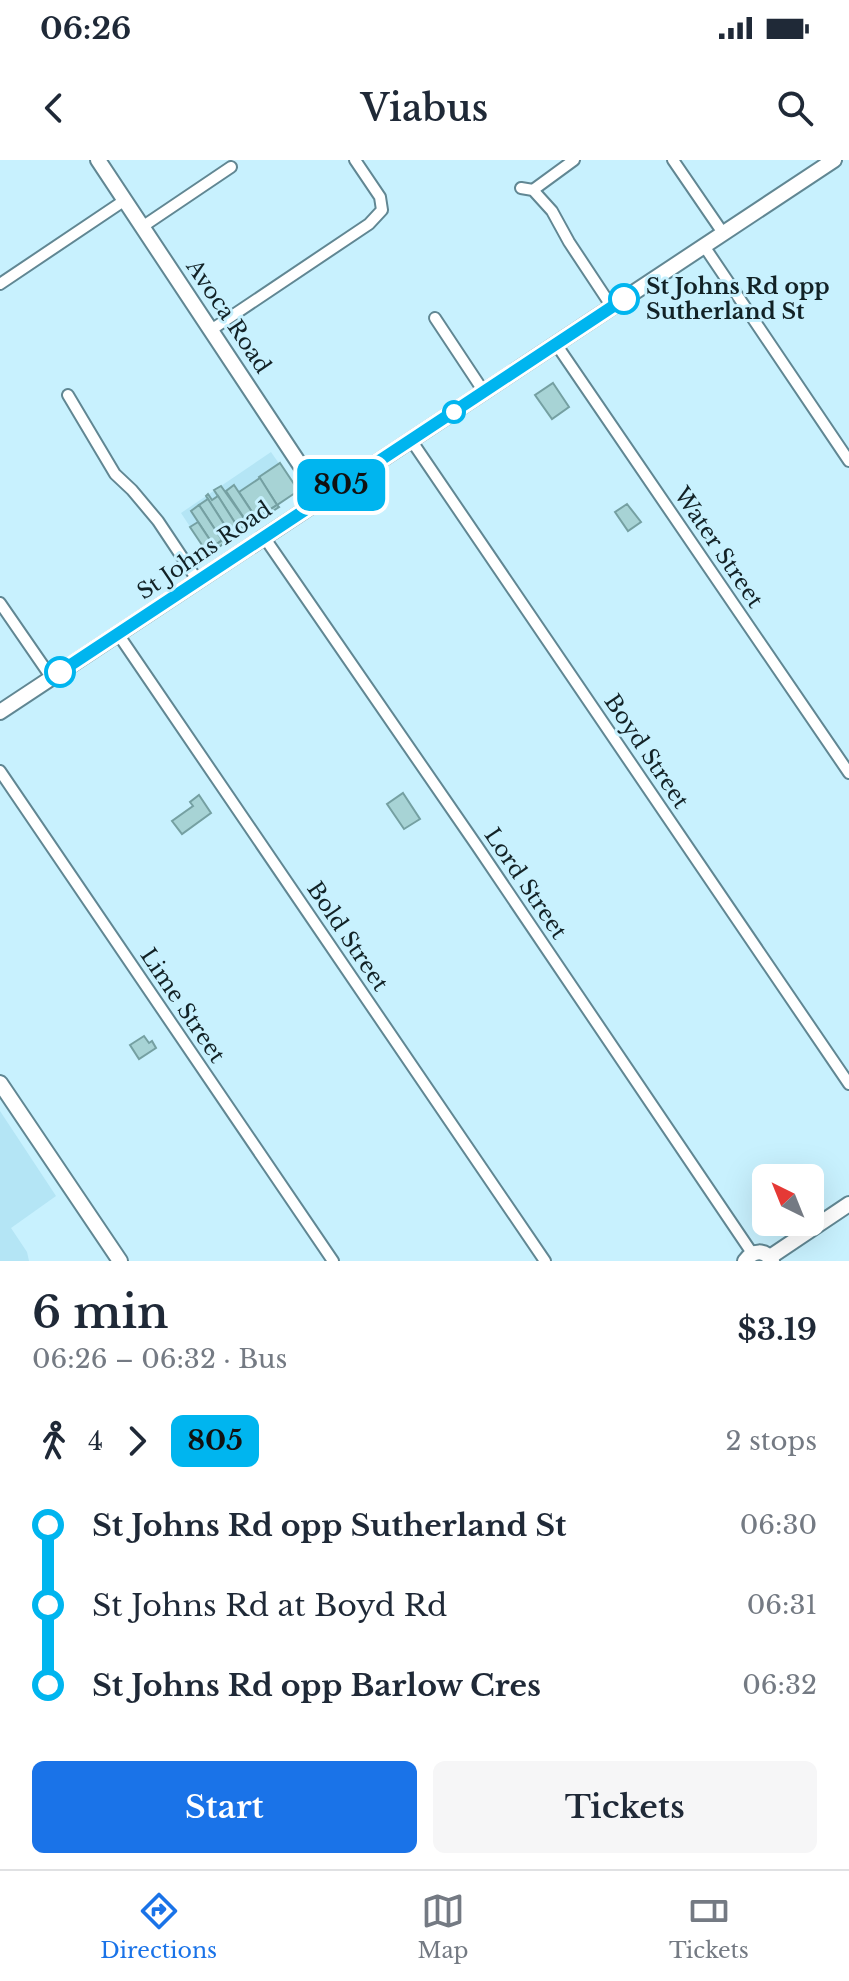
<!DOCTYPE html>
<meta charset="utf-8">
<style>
body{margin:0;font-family:"Libre Baskerville",serif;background:#f6f6f7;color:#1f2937;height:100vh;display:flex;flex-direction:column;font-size:30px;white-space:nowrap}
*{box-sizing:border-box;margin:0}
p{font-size:26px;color:#747a83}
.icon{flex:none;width:44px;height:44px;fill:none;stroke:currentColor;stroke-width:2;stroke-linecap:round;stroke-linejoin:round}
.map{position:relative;height:1101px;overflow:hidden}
.details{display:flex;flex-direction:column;background:#fff;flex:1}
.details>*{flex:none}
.badge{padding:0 16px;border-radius:12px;font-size:28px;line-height:52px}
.needle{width:52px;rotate:317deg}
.fabs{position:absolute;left:752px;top:1004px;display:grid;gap:16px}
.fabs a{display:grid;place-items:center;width:72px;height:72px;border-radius:12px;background:#fff;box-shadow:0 8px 32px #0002;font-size:40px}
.map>.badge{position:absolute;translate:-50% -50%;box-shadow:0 0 0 4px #fff}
.legs{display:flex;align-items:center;gap:12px;height:88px;padding:0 32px;font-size:26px}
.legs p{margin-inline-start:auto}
.overview{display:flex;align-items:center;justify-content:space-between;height:136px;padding:0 32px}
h1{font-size:44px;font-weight:600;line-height:60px}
.primary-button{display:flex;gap:16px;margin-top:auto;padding:16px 32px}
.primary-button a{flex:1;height:92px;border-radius:12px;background:#1a73e8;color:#fff;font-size:32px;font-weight:600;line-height:92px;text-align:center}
.primary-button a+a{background:#f6f6f7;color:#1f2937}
ul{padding:0 32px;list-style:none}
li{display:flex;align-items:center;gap:28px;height:80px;font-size:30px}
li i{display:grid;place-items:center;width:12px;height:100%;margin:0 10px;background:currentColor}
li i::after{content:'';width:20px;height:20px;margin:-10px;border:6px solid;border-radius:50%;background:#fff}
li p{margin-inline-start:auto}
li:first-child i{background:linear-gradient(#0000 50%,currentColor 0)}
li:last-child i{background:linear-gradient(currentColor 50%,#0000 0)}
.status{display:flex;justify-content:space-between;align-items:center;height:56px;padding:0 40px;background:#fff;direction:ltr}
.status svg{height:22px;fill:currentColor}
header{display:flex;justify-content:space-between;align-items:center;height:104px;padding:0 32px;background:#fff;font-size:36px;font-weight:600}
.tab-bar{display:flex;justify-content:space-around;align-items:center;height:112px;border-top:2px solid #e0e1e3;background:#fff;font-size:22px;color:#747a83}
.tab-bar a{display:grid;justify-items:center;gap:4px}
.tab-bar .on{color:#1a73e8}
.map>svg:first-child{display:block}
.built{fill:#b4e5f5}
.building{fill:#a7d3d5;stroke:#75a0a2;stroke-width:2}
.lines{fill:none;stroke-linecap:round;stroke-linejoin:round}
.street-casing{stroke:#618793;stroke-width:14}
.secondary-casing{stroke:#618793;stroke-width:18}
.street{stroke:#fff;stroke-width:10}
.secondary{stroke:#fff;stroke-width:14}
.line-1-casing{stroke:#fff;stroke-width:18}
.line-1{stroke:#00b5ef;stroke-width:12}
.stop-1-dot{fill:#fff;stroke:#00b5ef;stroke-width:4}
.labels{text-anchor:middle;stroke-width:6;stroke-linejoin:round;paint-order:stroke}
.stop-label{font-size:22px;font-weight:bold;fill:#122226;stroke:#c8f1fe;text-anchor:start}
.street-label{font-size:22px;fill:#122226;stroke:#c8f1fe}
</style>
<div class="status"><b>06:26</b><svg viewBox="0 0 49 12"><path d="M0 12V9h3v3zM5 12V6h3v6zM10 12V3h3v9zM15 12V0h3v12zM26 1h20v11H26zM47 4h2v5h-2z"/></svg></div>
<header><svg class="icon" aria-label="back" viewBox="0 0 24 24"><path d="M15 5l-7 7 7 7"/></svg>Viabus<svg class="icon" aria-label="search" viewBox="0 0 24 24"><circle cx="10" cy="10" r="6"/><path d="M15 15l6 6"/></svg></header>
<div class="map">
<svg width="849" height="1101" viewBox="0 0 849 1101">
<rect width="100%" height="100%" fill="#c8f1fe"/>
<!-- built -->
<g class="built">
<path d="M 271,292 L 298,331 L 206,391 L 181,353 Z"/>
<path d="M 0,951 L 56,1036 L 11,1068 L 27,1092 L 29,1101 L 0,1101 Z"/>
</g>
<!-- building -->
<g class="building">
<path d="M 553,223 L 569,247 L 552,259 L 535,235 Z"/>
<path d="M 280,303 L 296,327 L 295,333 L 277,345 L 259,317 Z"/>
<path d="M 260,318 L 277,345 L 256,358 L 239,332 Z"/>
<path d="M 234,325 L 256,358 L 248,364 L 226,331 Z"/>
<path d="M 221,326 L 248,364 L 239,369 L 214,330 Z"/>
<path d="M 208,334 L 212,340 L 218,336 L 239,369 L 231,375 L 206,336 Z"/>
<path d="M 208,339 L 231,375 L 222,380 L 199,345 Z"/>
<path d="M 627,344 L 641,362 L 628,371 L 615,352 Z"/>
<path d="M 199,345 L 222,380 L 214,386 L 191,351 Z"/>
<path d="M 277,345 L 279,347 L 208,394 L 206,391 Z"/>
<path d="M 198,362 L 214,386 L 206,391 L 190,367 Z"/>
<path d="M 403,633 L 420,659 L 404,669 L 387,644 Z"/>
<path d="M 199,635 L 211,653 L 182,674 L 172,661 L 193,646 L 190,642 Z"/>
<path d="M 144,876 L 149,883 L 152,881 L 156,888 L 139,899 L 130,885 Z"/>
</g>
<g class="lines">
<defs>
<g id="street">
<path d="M 673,0 L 723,73"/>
<path d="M 521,28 L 533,30 L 552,51 L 569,82 L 612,147"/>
<path d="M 533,30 L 574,0"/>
<path d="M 142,67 L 231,7"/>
<path d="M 704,86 L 849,301"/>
<path d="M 0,124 L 125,40"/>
<path d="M 435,158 L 484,232"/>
<path d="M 211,170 L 369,64 L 382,50 L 380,37 L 355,0"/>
<path d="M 556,184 L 849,613"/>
<path d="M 68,235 L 115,314 L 132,330 L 158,361 L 198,421"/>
<path d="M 411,280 L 849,924"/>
<path d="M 264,377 L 477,686 L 752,1093"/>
<path d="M 0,443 L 51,517"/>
<path d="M 118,474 L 545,1101"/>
<path d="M 0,611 L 333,1101"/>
</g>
<g id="secondary">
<path d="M 98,0 L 322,338"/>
<path d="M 0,552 L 834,0"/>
<path d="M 0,923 L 120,1101"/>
<path d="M 770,1097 L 849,1044"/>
<path d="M 745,1101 C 753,1090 765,1089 772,1101"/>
</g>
</defs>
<!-- street casing -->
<use href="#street" class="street-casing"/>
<!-- secondary casing -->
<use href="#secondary" class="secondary-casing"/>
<!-- street -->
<use href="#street" class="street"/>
<!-- secondary -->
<use href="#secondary" class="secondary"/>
</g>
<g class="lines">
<defs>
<path id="line-1" d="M 60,512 L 624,139"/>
</defs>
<!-- line-1 casing -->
<use href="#line-1" class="line-1-casing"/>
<!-- line-1 -->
<use href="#line-1" class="line-1"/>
</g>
<!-- markers -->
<g class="stop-1-dot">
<circle cx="624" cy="139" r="14"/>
<circle cx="454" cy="252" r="10"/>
<circle cx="60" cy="512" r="14"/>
</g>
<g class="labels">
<!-- stop labels -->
<g class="stop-label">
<text x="646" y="134">St Johns Rd opp<tspan x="646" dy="25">Sutherland St</tspan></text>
</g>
<!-- street labels -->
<g class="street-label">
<text transform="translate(229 156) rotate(56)" y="8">Avoca Road</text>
<text transform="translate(719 387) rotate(56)" y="8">Water Street</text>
<text transform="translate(204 390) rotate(-34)" y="8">St Johns Road</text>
<text transform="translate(647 591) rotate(56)" y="8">Boyd Street</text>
<text transform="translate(526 723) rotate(56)" y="8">Lord Street</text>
<text transform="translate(348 776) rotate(56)" y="8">Bold Street</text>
<text transform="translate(183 845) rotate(56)" y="8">Lime Street</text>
</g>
</g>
</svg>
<div class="fabs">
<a><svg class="needle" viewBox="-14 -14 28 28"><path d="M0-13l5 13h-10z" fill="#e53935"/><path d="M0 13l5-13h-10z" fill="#747a83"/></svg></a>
</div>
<b class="badge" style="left:341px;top:325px;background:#00b5ef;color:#111">805</b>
</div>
<section class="details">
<div class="overview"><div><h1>6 min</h1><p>06:26 – 06:32 · Bus</p></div><b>$3.19</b></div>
<div class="legs"><svg class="icon" aria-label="walk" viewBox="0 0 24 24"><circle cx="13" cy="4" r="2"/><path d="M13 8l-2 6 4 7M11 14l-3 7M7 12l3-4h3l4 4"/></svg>4<svg class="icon" aria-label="forward" viewBox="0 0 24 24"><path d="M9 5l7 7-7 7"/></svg><b class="badge" style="background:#00b5ef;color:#111">805</b><p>2 stops</p></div>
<ul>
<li><i style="color:#00b5ef"></i><b>St Johns Rd opp Sutherland St</b><p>06:30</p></li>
<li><i style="color:#00b5ef"></i><span>St Johns Rd at Boyd Rd</span><p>06:31</p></li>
<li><i style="color:#00b5ef"></i><b>St Johns Rd opp Barlow Cres</b><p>06:32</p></li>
</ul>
<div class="primary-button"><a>Start</a><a>Tickets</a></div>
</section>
<nav class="tab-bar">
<a class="on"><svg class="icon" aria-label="directions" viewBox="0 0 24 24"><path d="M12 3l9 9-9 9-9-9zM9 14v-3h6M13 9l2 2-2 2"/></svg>Directions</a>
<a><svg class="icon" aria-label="map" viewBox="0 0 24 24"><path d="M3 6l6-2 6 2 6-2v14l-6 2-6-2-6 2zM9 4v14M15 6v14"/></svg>Map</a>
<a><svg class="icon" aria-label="tickets" viewBox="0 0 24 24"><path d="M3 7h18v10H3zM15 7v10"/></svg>Tickets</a>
</nav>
